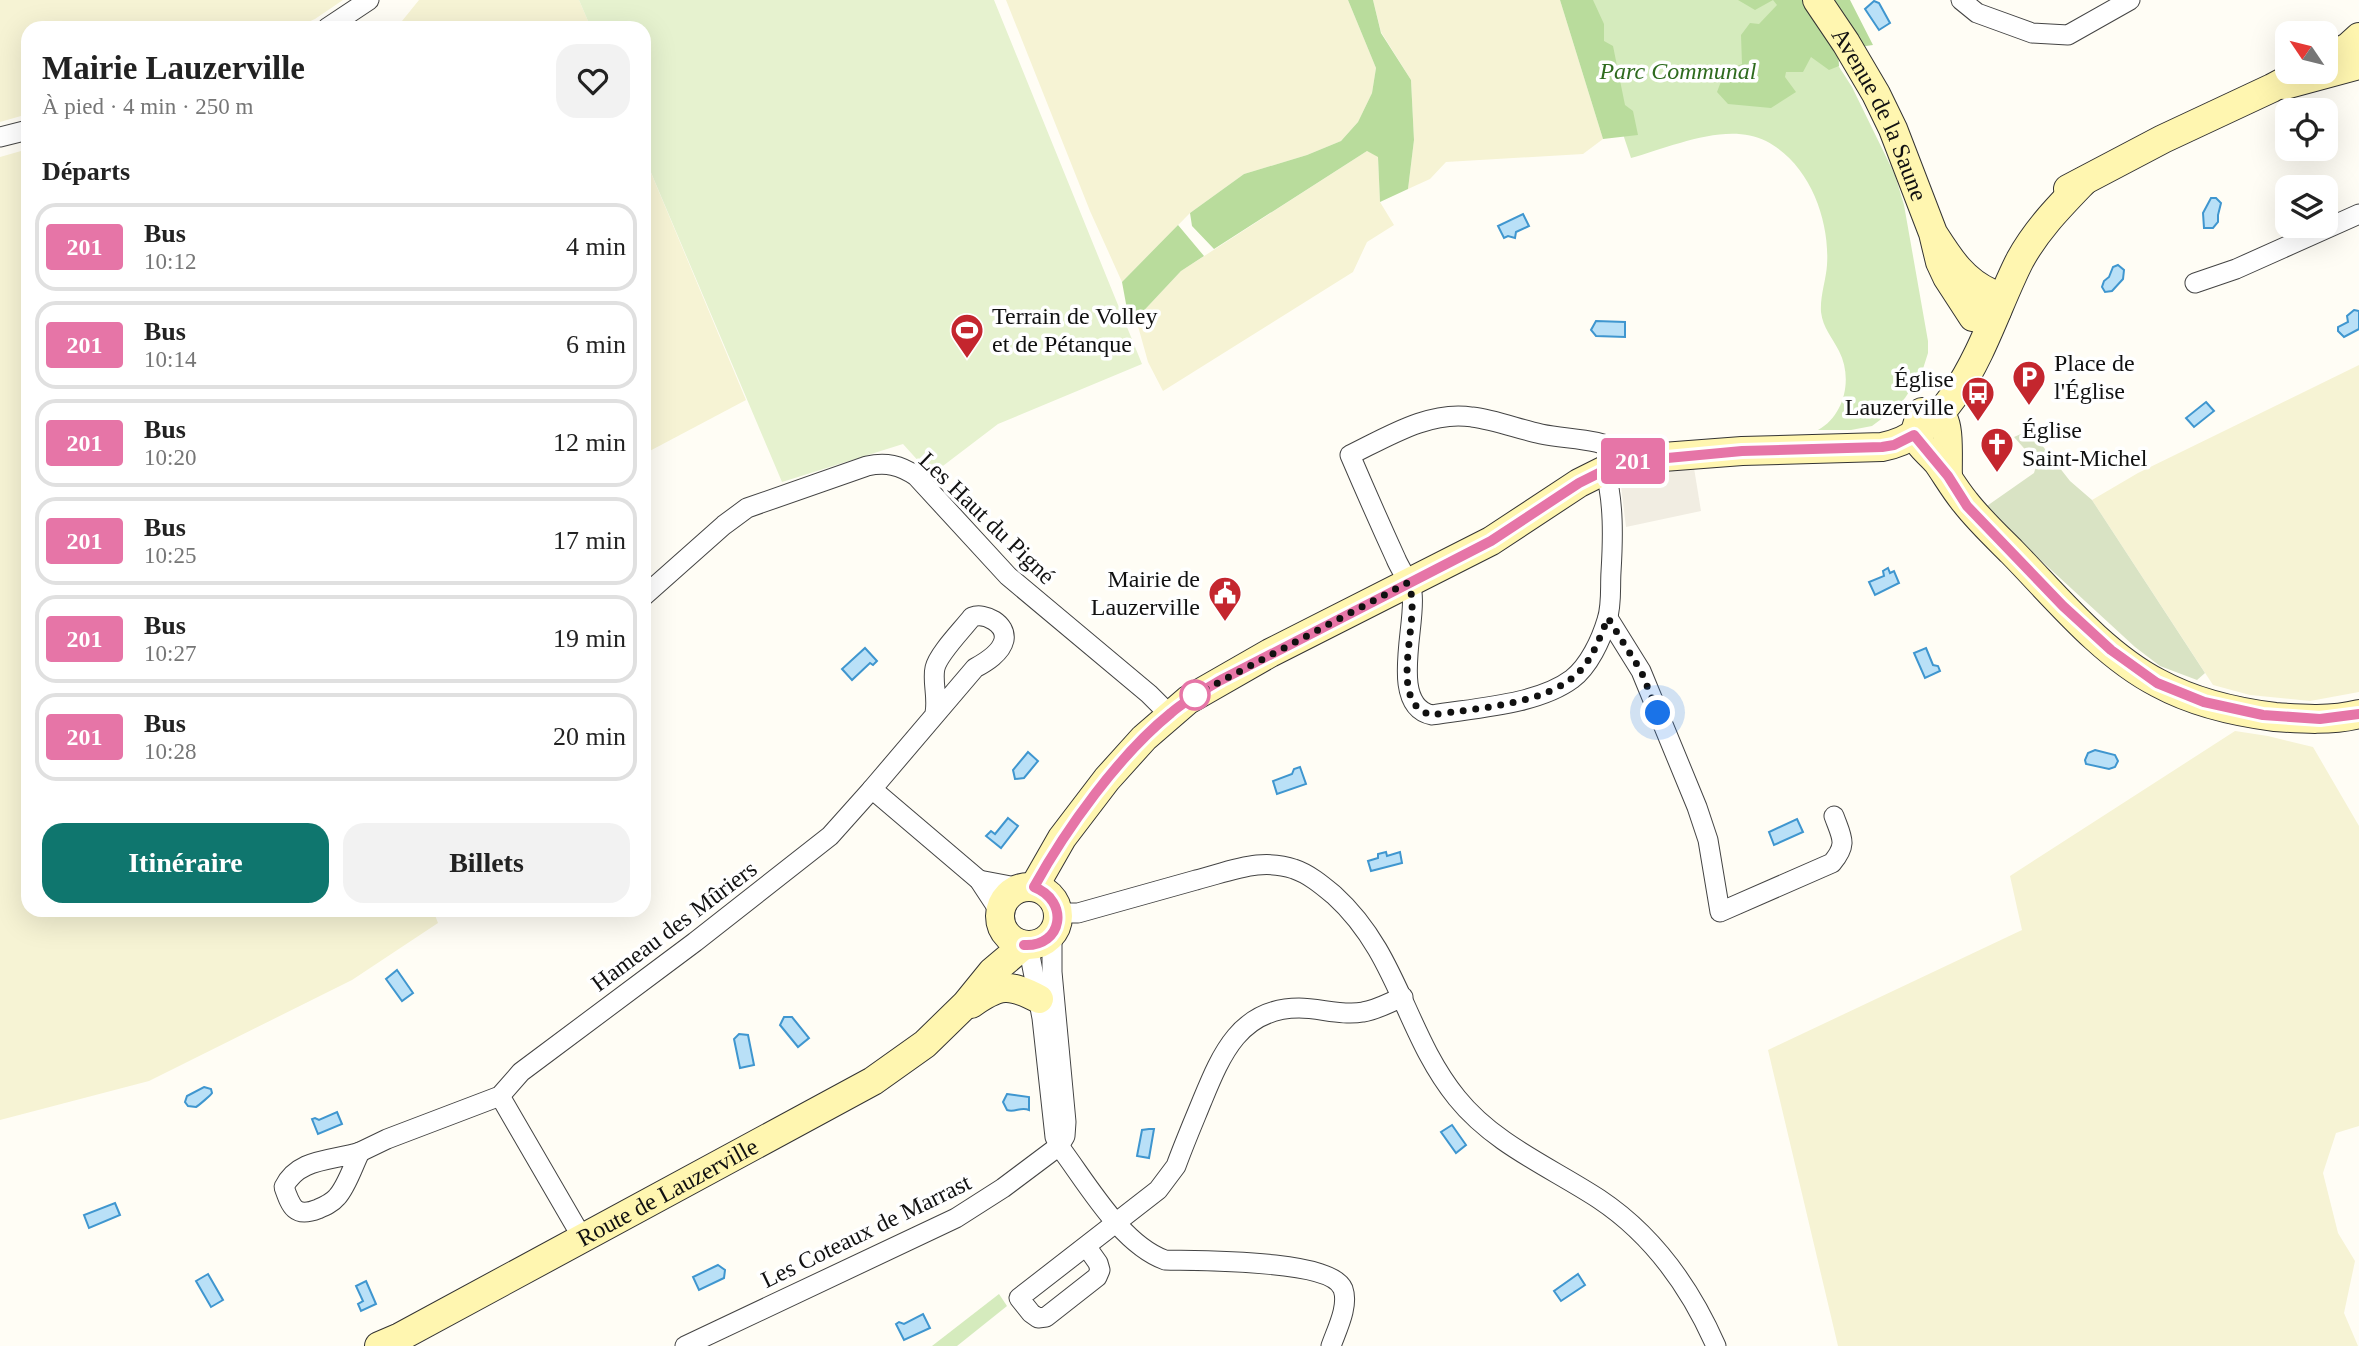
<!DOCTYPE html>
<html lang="fr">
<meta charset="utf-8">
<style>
body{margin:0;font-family:"Times New Roman",serif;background:#f2f2f2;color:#222;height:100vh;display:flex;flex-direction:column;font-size:26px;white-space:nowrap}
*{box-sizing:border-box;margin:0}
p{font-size:23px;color:#767676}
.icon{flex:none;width:38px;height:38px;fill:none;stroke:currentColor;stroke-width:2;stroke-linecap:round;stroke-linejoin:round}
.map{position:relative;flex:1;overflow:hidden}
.panel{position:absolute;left:21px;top:21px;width:630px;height:896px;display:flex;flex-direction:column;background:#fff;border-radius:21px;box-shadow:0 7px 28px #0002}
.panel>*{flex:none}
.badge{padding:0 14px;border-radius:5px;font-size:24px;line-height:46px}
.needle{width:46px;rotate:305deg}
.controls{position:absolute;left:2275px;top:21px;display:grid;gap:14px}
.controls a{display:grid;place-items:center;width:63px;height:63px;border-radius:14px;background:#fff;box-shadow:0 7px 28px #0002;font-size:35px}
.you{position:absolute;width:35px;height:35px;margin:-18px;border:5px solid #fff;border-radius:50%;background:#1a73e8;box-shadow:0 0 0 10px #1a73e833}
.map>.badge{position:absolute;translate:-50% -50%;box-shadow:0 0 0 4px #fff}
h2{padding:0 21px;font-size:26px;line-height:63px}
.round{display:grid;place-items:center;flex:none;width:74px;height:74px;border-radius:21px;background:#f2f2f2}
.head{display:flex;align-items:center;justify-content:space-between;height:119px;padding:0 21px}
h1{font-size:33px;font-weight:600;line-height:52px}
.primary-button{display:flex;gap:14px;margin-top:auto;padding:14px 21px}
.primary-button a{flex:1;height:80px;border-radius:21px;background:#0f766e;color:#fff;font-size:28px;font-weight:600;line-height:80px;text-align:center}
.primary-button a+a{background:#f2f2f2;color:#222}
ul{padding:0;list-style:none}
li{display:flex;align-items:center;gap:21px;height:88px;margin:0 14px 10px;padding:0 7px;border:4px solid #e0e0e0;border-radius:21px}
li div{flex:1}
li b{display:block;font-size:26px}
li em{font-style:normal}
li .badge{min-width:77px;font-weight:700;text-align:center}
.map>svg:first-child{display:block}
.farmland{fill:#f6f3d4}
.green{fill:#d5ebbd}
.forest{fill:#b9dc9c}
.cemetery{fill:#d9e3c4}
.pitch{fill:#e6f2cf}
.plaza{fill:#f1ede2}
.water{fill:#b9e0f7;stroke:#3f96cf;stroke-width:2}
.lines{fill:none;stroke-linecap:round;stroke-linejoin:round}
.street-casing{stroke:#444;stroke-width:21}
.secondary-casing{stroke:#333;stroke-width:30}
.street{stroke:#fff;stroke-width:19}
.secondary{stroke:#fff6b0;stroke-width:28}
.line-casing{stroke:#fff;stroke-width:16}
.line{stroke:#e675a7;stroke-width:10}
.walk{stroke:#111;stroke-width:7;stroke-dasharray:0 12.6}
.stop-dot{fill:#fff;stroke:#e675a7;stroke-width:3.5}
.labels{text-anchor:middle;stroke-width:7;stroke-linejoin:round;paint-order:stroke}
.park-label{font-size:24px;font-style:italic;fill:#2f6b1f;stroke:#fff}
.street-label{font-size:24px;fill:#111;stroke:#fff}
.poi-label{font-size:24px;fill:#111;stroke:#fff;text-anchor:start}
</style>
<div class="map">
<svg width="2359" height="1346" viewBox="0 0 2359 1346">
<rect width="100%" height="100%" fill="#fffdf5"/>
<!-- farmland -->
<g class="farmland">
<path d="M 0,0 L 343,0 L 315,19 L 295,28 L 28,28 L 28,114 L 0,122 Z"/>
<path d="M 419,0 L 579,0 L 591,28 L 391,28 L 402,21 Z"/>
<path d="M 1006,0 L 1348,0 L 1376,68 L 1372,93 L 1358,122 L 1341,141 L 1307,155 L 1244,174 L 1190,213 L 1122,282 L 1090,211 Z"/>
<path d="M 1373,0 L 1560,0 L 1603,139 L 1583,154 L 1446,162 L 1430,179 L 1408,189 L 1414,140 L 1411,80 L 1381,32 Z"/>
<path d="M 28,149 L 28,910 L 433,910 L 438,923 L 352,980 L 149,1081 L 0,1120 L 0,157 Z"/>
<path d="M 1367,151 L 1378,156 L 1380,202 L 1394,225 L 1367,242 L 1353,272 L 1163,391 L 1148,362 L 1136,319 L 1181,271 Z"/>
<path d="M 644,156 L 746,400 L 644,454 Z"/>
<path d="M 2359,365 L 2359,692 L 2310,701 L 2250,695 L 2213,685 L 2092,500 L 2138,473 Z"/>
<path d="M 2235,731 L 2268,736 L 2313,747 L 2359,826 L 2359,1126 L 2336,1133 L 2323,1173 L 2338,1233 L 2355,1261 L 2344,1313 L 2358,1346 L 1838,1346 L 1768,1050 L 2022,930 L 2010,876 Z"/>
</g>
<!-- green -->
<g class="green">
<path d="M 1578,0 L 1796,0 L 1852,87 L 1895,175 L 1904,205 L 1928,341 L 1928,353 L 1922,372 L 1905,398 L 1896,408 L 1872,426 L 1851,430 L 1818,430 C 1845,415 1853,378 1839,351 C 1832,337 1823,328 1821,312 C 1820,296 1826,280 1827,265 C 1830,219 1809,163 1766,141 C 1727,121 1671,147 1631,158 Z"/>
<path d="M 999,1294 L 1007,1306 L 957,1346 L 932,1346 Z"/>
</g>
<!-- forest -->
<g class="forest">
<path d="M 1348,0 L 1373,0 L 1381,33 L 1411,80 L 1414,140 L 1408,189 L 1380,202 L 1378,157 L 1367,151 L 1214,249 L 1192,226 L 1190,213 L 1244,174 L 1307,155 L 1341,141 L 1358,122 L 1372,93 L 1376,68 Z"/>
<path d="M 1560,0 L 1593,0 L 1604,24 L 1604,41 L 1613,46 L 1625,105 L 1633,111 L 1638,135 L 1603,139 Z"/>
<path d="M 1738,0 L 1850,0 L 1873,45 L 1838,50 L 1839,66 L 1829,70 L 1811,57 L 1803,72 L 1786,72 L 1785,77 L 1796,92 L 1771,108 L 1728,104 L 1717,92 L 1725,71 L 1742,64 L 1741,35 L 1750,23 L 1759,24 L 1777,5 L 1773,0 L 1755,10 Z"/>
<path d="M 1178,225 L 1204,256 L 1181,271 L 1136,319 L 1129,320 L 1122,282 Z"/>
</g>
<!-- cemetery -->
<path class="cemetery" d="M 2030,430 L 2070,481 L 2092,500 L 2205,673 L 2197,680 L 2160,666 L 2135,647 L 1984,508 L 2034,473 L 2037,463 L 2014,437 Z"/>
<!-- pitch -->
<path class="pitch" d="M 579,0 L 994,0 L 1142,364 L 998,424 L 931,475 L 903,444 L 782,482 L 644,156 L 644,28 L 591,28 Z"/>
<!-- plaza -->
<path class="plaza" d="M 1694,468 L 1701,511 L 1626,527 L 1620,478 Z"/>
<!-- water -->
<g class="water">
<path d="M 1874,1 L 1879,3 L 1890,23 L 1879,30 L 1865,9 Z"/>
<path d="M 2211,198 L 2216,198 L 2221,203 L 2218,215 L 2218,222 L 2213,228 L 2204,228 L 2203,213 Z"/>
<path d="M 1523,214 L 1529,226 L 1516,232 L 1515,238 L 1508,236 L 1504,238 L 1498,226 Z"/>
<path d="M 2118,265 L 2124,270 L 2123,279 L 2112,291 L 2105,292 L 2102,287 L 2104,281 L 2109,277 L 2113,267 Z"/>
<path d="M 2354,310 L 2359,311 L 2359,329 L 2344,337 L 2338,331 L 2338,327 L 2348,322 L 2347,316 Z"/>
<path d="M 1596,321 L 1625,322 L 1625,337 L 1596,336 L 1591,330 Z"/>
<path d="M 2206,402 L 2214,411 L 2194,427 L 2186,418 Z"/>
<path d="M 1888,568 L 1890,573 L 1894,571 L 1899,583 L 1875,595 L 1869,582 L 1884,576 L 1883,571 Z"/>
<path d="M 865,648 L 877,661 L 873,665 L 870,663 L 852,680 L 842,669 Z"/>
<path d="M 1926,648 L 1933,665 L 1938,666 L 1940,671 L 1925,678 L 1914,653 Z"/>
<path d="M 2095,750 L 2115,755 L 2118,761 L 2115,767 L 2109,769 L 2086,764 L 2085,760 L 2088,753 Z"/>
<path d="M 1028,752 L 1038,761 L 1024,778 L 1015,779 L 1013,770 Z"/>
<path d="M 1300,767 L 1306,784 L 1277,794 L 1273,781 L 1292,774 L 1294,769 Z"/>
<path d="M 1008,818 L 1018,826 L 1001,848 L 986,836 L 991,831 L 995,834 Z"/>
<path d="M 1797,819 L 1803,832 L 1774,845 L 1769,832 Z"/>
<path d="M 1386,852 L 1387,856 L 1400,852 L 1402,863 L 1371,871 L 1368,861 L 1378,858 L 1378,854 Z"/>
<path d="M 397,970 L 413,993 L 402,1001 L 386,979 Z"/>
<path d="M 784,1017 L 792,1017 L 809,1038 L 798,1047 L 780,1025 Z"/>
<path d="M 739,1034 L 748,1035 L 754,1065 L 740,1068 L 734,1039 Z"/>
<path d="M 204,1087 L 211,1089 L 212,1093 C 211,1095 198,1106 196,1107 L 188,1106 L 185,1102 L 187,1096 Z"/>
<path d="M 1007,1094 L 1029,1097 L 1029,1110 C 1021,1106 1015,1113 1007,1110 L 1003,1102 Z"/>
<path d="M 337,1112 L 342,1124 L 318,1134 L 312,1119 L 315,1118 L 319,1120 Z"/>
<path d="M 1452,1125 L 1466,1145 L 1456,1153 L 1441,1132 Z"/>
<path d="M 1149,1129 L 1154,1129 L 1149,1158 L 1137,1156 L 1142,1130 Z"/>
<path d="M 115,1203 L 120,1215 L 89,1228 L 84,1215 Z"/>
<path d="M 718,1265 L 725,1270 L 724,1278 L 699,1290 L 693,1277 Z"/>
<path d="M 208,1274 L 223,1300 L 211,1307 L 196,1281 Z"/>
<path d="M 1578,1274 L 1585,1285 L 1561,1301 L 1554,1291 Z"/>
<path d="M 366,1281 L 376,1304 L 361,1311 L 358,1304 L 363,1301 L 356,1286 Z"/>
<path d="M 923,1314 L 930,1328 L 904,1340 L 896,1324 L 899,1322 L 904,1324 Z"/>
</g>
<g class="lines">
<defs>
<g id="street">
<path d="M 1961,0 L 1977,13 L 2032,33 L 2068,35 L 2130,0"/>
<path d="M 327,28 L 369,0"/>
<path d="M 0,137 L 28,130"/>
<path d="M 2195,283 L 2236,269 L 2359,214"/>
<path d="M 1605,470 C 1614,502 1613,539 1611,572 C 1610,587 1612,605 1607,620 C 1601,640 1589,666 1572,679 C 1537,705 1474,708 1432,715 C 1388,706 1417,623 1412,593 C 1410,582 1400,569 1396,559 C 1380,524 1365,490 1350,455 C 1387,437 1430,410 1472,417 C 1496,420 1518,429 1541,434 C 1570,440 1598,437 1625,454 L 1628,462"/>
<path d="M 644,596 L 724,525 L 747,508 L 867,466 C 886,462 900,465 916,476 L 1008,576 L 1149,694 L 1169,714"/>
<path d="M 1608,618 L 1641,671 L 1697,807 L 1708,840 L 1720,912 L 1832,863 C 1848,844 1842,838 1834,816"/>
<path d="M 935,713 C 938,697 932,681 935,668 C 938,654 963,629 972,617 C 985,612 1007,624 1004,640 C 1001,653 986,662 975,668 L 872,789 L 979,880 L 1000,912"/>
<path d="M 979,880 L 1021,888"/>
<path d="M 1058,913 L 1078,913 C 1117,902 1156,891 1196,880 C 1216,875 1237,867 1257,865 C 1269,864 1283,865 1294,869 C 1309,874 1322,885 1334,895 C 1399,954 1405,1034 1457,1098 C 1494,1144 1550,1167 1599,1199 C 1653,1235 1690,1287 1716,1346"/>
<path d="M 1028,945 L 1042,1018 L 1055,1137 L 1059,1146 C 1087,1183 1121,1244 1165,1260 C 1197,1261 1331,1259 1343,1289 C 1349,1306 1337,1329 1331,1346"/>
<path d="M 500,1096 L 583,1239"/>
<path d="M 360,1152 L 387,1139 L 500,1096 L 521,1072 L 695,942 L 830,836 L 872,789"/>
<path d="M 360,1152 C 353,1166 347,1186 337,1197 C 332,1203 325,1206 318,1209 C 295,1218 291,1207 284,1187 C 298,1158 332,1161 360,1152 Z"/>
<path d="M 1086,1246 L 1098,1263 L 1100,1270 L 1097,1277 L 1046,1317 L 1038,1318 L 1031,1313 L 1019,1298 L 1158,1190 L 1176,1166 C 1184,1144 1193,1123 1202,1101 C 1221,1055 1240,1008 1299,1008 C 1320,1008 1342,1016 1363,1012 C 1377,1010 1390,1002 1403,997"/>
<path d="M 685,1346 L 956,1218 L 1003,1188 L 1059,1146 L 1065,1136 L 1066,1122 L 1052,972 L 1052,934"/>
</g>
<g id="secondary">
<path id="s1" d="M 1817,0 L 1846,43 L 1876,94 L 1893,129 L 1933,233 L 1940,262 L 1947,277 L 1973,317 L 1978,318 L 1997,311 L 1991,293 C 1963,281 1949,258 1933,233"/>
<path d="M 2326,59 L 2348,47 L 2359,37"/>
<path d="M 2285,85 L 2359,65"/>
<path d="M 2068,189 L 2163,139 L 2272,88 L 2302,72"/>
<path d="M 1922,412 C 1927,413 1935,413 1940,415 C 1951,420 1947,464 1948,476"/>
<path d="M 1919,419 L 1914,435 C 1920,447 1930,453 1938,463 C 1947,476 1955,490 1965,502 C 1979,520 1996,536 2012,552 C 2056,597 2102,654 2158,683 C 2193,702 2235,712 2275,717 C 2302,719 2332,721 2359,714"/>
<circle cx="1029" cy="916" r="29"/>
<path d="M 1034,887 L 1062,838 L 1107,779 L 1144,738 L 1188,700 L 1270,653 L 1491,541 L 1579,483 L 1605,470 L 1628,462 L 1663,457 L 1742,451 L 1882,447 C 1963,431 1987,324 2020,260 C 2037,229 2060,206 2084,181"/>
<path d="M 971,1004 C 999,984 1009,983 1039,999"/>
<path id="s2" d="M 379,1346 L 400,1337 L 873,1081 L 925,1044 L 966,1004 L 992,972 L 1024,945"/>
</g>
</defs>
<!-- street casing -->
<use href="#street" class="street-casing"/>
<!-- secondary casing -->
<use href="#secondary" class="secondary-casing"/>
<!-- street -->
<use href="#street" class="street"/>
<!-- secondary -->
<use href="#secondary" class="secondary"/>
</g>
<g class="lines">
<defs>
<path id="line" d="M 1024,945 C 1063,947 1070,901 1034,887 C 1066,829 1119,755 1171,713 C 1186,700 1204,690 1221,680 L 1491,541 L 1579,483 L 1605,470 L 1628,462 L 1646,460 L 1742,451 L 1882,447 L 1894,445 L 1914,435 L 1948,476 L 1967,506 L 2063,606 L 2111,650 L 2157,683 L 2204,702 L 2263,715 L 2320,719 L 2359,714"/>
</defs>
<!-- line casing -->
<use href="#line" class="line-casing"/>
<!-- line -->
<use href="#line" class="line"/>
<!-- walk -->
<path class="walk" d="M 1195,695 L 1407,583 C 1426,610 1382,704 1432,715 C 1476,708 1548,705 1580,671 C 1594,656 1600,636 1608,618 L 1641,671 L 1658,713"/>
</g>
<!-- icons -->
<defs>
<symbol id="stadium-pin" viewBox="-11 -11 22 30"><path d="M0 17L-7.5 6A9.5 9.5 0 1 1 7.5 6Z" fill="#c4262e" stroke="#fff"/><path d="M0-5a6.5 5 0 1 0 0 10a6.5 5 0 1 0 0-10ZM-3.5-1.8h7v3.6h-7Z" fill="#fff"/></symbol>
<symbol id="parking-pin" viewBox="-11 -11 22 30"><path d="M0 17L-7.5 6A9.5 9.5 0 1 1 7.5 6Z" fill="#c4262e" stroke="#fff"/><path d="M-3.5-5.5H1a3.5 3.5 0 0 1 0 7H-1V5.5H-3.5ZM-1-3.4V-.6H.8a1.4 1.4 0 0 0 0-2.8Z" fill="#fff"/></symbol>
<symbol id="bus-pin" viewBox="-11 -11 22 30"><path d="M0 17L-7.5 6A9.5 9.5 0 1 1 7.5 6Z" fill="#c4262e" stroke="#fff"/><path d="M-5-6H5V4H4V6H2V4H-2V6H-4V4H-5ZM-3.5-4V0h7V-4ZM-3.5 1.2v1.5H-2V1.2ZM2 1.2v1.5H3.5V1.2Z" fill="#fff"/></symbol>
<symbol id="church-pin" viewBox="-11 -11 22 30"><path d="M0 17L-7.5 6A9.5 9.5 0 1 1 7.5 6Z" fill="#c4262e" stroke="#fff"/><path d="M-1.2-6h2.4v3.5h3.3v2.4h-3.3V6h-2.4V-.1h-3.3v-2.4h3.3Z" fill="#fff"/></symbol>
<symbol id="civic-pin" viewBox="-11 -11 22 30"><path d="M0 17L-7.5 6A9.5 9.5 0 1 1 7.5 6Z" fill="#c4262e" stroke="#fff"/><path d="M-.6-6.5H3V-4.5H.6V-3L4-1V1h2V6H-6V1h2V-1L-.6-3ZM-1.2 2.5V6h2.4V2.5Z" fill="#fff"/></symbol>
</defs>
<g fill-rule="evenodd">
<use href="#stadium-pin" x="948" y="311" width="38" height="52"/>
<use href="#parking-pin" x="2010" y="358" width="38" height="52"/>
<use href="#bus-pin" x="1959" y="374" width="38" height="52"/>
<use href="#church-pin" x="1978" y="425" width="38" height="52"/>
<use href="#civic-pin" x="1206" y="574" width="38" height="52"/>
</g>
<!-- markers -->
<circle class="stop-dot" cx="1195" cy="695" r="14"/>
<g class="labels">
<!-- park labels -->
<g class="park-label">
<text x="1678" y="79">Parc Communal</text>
</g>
<!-- street labels -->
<g class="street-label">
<text dy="8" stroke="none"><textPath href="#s1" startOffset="131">Avenue de la Saune</textPath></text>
<text transform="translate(987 518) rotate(44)" y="8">Les Haut du Pigné</text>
<text transform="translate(674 926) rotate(-37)" y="8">Hameau des Mûriers</text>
<text dy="8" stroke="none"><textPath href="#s2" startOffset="327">Route de Lauzerville</textPath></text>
<text transform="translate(866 1231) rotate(-26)" y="8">Les Coteaux de Marrast</text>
</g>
<!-- poi labels -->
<g class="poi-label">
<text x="992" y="324">Terrain de Volley<tspan x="992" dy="28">et de Pétanque</tspan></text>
<text x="2054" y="371">Place de<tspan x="2054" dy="28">l'Église</tspan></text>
<text x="1954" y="387" text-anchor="end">Église<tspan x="1954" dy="28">Lauzerville</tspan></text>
<text x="2022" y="438">Église<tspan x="2022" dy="28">Saint-Michel</tspan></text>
<text x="1200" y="587" text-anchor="end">Mairie de<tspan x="1200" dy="28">Lauzerville</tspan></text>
</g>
</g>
</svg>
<div class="controls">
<a><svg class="needle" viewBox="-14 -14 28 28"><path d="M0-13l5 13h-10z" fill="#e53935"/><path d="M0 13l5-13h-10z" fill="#767676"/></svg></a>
<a><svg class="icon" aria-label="locate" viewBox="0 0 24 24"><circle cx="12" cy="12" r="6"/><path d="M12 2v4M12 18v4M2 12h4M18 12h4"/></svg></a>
<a><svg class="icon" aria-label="layers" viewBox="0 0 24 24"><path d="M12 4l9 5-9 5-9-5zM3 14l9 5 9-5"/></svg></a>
</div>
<div class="you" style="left:1658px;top:713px"></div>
<b class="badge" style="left:1633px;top:461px;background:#e675a7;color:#fff">201</b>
<section class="panel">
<div class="head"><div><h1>Mairie Lauzerville</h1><p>À pied · 4 min · 250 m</p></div><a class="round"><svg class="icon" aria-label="heart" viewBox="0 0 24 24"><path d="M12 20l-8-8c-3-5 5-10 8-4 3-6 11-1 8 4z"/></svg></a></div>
<h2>Départs</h2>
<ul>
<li><span class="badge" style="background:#e675a7;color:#fff">201</span><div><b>Bus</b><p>10:12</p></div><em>4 min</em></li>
<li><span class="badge" style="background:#e675a7;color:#fff">201</span><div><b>Bus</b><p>10:14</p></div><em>6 min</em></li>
<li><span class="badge" style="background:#e675a7;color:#fff">201</span><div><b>Bus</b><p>10:20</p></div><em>12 min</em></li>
<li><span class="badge" style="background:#e675a7;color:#fff">201</span><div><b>Bus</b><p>10:25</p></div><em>17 min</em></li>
<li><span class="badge" style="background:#e675a7;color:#fff">201</span><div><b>Bus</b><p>10:27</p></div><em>19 min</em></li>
<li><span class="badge" style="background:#e675a7;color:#fff">201</span><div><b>Bus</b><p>10:28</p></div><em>20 min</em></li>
</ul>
<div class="primary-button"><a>Itinéraire</a><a>Billets</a></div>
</section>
</div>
